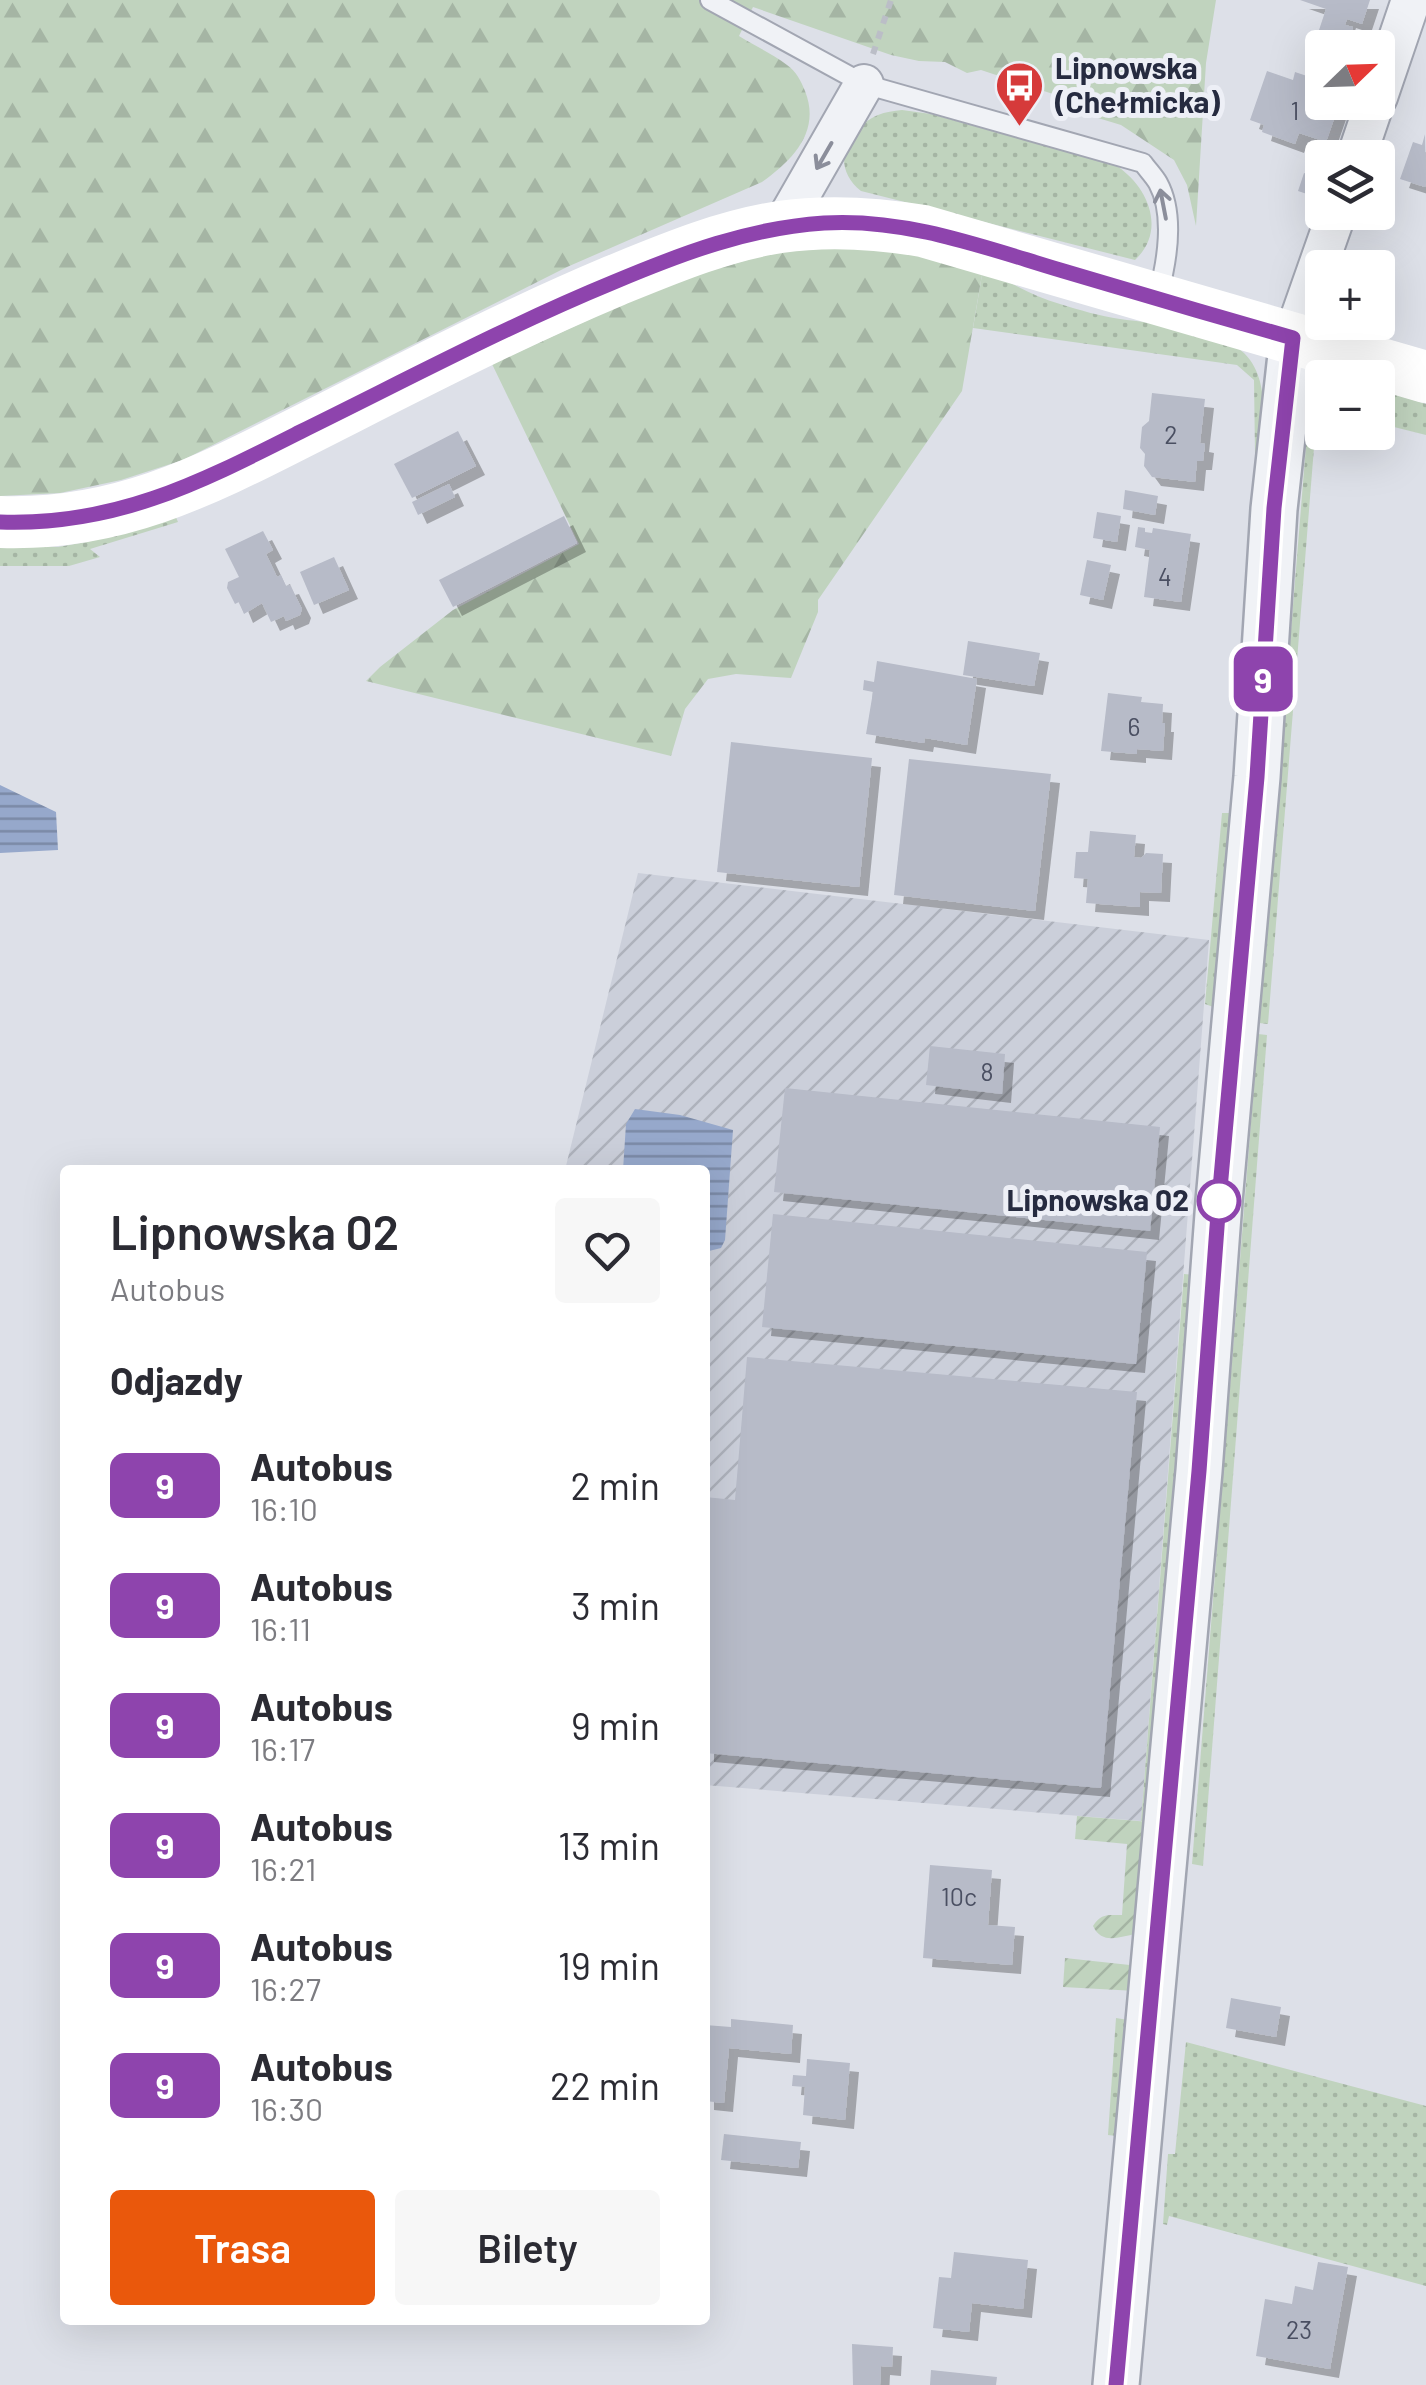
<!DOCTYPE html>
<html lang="pl">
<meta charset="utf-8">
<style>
body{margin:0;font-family:Barlow,sans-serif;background:#f7f7f7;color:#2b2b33;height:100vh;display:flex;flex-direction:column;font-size:38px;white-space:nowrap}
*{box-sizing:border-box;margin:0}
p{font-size:32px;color:#7c7c81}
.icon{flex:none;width:55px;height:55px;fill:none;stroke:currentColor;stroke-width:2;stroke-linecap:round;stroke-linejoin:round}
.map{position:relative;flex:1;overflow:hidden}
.sheet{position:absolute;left:60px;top:1165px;width:650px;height:1160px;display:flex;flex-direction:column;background:#fff;border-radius:10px;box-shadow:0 10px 40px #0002}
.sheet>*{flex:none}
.badge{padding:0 20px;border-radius:15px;font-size:35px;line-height:65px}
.needle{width:65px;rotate:67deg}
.buttons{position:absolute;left:1305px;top:30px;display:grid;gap:20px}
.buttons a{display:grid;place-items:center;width:90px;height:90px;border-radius:10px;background:#fff;box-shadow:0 10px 40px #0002;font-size:50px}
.map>.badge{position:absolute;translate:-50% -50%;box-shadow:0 0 0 5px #fff}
h2{padding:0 50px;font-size:38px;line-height:90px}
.round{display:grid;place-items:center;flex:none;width:105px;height:105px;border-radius:10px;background:#f7f7f7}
.head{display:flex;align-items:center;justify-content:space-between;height:170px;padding:0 50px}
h1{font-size:48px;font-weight:600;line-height:75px}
.button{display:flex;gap:20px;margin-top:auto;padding:20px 50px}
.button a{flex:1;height:115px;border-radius:10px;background:#ea580c;color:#fff;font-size:40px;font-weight:600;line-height:115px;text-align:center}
.button a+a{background:#f7f7f7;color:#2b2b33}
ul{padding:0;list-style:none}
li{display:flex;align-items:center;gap:30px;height:120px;padding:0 50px}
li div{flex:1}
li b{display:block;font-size:38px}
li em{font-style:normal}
li .badge{min-width:110px;font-weight:700;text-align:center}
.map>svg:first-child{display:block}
.industrial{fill:url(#industrial-furrows)}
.grass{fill:url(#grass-dots)}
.forest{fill:url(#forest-firs)}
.garden{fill:url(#garden-furrows)}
.water{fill:url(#water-rules)}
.building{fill:#b7bbc8;filter:url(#shadow)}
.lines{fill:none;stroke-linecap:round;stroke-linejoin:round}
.service-casing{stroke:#a2a6b2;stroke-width:22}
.minor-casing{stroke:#a2a6b2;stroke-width:42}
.tertiary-casing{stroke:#a2a6b2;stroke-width:50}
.path{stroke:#bbbec7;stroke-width:6;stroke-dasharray:8 8;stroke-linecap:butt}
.service{stroke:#f0f2f6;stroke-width:18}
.minor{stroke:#f0f2f6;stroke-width:38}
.tertiary{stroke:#f0f2f6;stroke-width:45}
.secondary{stroke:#fff;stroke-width:52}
.oneway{stroke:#8b8e9b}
.line-casing{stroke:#fff;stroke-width:22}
.line{stroke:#8e44ad;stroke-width:15}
.stop-dot{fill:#fff;stroke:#8e44ad;stroke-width:5}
.labels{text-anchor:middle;stroke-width:10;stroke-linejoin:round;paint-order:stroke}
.number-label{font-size:25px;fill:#4a4f62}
.poi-label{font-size:30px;font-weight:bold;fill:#262b40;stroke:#edeff6;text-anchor:start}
.stop-label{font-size:30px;font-weight:bold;fill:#262b40;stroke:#edeff6;text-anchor:end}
</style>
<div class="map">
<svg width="1426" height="2385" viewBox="0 0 1426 2385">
<defs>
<pattern id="industrial-furrows" width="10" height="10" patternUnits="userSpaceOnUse" patternTransform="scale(2.5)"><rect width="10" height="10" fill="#cbcfda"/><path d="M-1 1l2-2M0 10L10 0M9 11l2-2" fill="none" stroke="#aeb2bc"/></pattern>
<pattern id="grass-dots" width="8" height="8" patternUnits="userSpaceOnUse" patternTransform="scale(2.5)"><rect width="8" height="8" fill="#c0d3be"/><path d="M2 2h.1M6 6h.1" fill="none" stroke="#a5b5a4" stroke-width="1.8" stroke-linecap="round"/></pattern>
<pattern id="forest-firs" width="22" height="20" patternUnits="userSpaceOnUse" patternTransform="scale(2.5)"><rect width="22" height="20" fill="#c0d3be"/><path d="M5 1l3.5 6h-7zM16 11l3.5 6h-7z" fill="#a5b5a4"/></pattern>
<pattern id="garden-furrows" width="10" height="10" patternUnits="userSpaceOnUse" patternTransform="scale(2.5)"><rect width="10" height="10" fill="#c0d3be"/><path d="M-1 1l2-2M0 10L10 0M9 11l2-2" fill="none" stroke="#a5b5a4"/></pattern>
<pattern id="water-rules" width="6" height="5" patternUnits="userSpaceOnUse" patternTransform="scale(2.5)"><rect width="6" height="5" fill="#96a8cb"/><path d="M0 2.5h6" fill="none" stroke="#7a89a6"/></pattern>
<filter id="shadow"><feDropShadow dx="9" dy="9" stdDeviation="0" flood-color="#0004"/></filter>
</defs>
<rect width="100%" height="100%" fill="#dde0e8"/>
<!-- industrial -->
<path class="industrial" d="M 638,873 L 1209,940 L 1141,1821 L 705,1785 L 705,1170 L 565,1170 Z"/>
<!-- grass -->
<g class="grass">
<path d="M 902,110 L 931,114 L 1117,166 C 1148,187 1167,230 1135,260 L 861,191 C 830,166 845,130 878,115 C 885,112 894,111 902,110 Z"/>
<path d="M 983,269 C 1008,281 1034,297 1060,304 C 1079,310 1100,316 1120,319 C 1155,324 1217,327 1244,353 C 1270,378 1263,423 1263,456 L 1255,455 L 1254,380 L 1237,365 L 973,328 Z"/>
<path d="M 1378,389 L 1426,404 L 1426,435 L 1378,423 Z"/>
<path d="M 1322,390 L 1322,428 L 1315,435 L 1268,1024 L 1259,1023 L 1307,434 L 1311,408 Z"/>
<path d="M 175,515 L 178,522 L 90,549 L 100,557 L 69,566 L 0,566 L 0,544 L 58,547 L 86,542 Z"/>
<path d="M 1222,813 L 1233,813 L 1216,1008 L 1205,1004 Z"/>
<path d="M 1258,1034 L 1267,1035 L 1203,1866 L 1192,1864 Z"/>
<path d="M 1184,1274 L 1196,1275 L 1150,1822 L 1141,1821 Z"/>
<path d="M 1116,2018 L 1134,2021 L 1124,2137 L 1108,2135 Z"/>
<path d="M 1186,2042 L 1426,2106 L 1426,2286 L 1169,2216 L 1167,2225 L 1163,2224 L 1168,2154 L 1175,2154 Z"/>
</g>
<!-- forest -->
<g class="forest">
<path d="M 0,0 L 1216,0 L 1206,63 L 1196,226 L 1187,185 L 1174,160 L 1121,125 L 1075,111 L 1077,102 L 981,70 L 967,73 L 945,62 L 919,61 L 891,55 L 753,7 L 739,36 C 755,46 773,54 787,65 C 796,71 801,81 805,91 C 821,131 793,160 762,182 L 567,267 L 183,460 L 121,480 L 60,493 L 0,496 Z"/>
<path d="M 881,246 L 983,269 L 962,391 L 818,600 L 818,612 L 791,678 L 736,674 L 708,679 L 685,709 L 671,756 L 366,681 L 380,667 L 453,610 L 579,544 L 492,364 L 671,282 L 778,251 Z"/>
</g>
<!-- garden -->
<g class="garden">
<path d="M 1077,1816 L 1150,1822 L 1141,1933 C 1123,1935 1103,1947 1093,1926 C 1101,1913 1108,1915 1122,1915 L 1127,1844 L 1075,1839 Z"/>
<path d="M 1065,1958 L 1139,1966 L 1136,1991 L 1063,1987 Z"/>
</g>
<!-- water -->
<g class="water">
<path d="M 0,785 L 56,812 L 58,850 L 0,853 Z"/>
<path d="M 635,1109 L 680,1115 L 733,1130 L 725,1240 L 721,1248 L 705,1252 L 705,1170 L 623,1170 L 626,1124 Z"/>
</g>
<!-- building -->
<g class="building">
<path d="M 1300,0 L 1370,0 L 1362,24 L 1347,19 L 1345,25 L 1353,27 L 1348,43 L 1318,33 L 1326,9 Z"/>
<path d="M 1267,71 L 1293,80 L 1295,72 L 1322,81 L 1322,102 L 1340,102 L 1326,142 L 1299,133 L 1295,144 L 1262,132 L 1264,125 L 1250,120 Z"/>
<path d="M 1425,134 L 1426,183 L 1425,187 L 1400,179 L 1413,142 L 1422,145 Z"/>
<path d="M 1304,173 L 1322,179 L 1322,199 L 1298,191 Z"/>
<path d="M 1152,393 L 1205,399 L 1200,443 L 1205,444 L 1203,461 L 1197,461 L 1195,482 L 1152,477 L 1144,466 L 1145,454 L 1140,448 L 1142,427 L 1149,421 Z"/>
<path d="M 458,431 L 476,466 L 412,498 L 394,464 Z"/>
<path d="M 449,484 L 455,497 L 418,515 L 412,502 Z"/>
<path d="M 1125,490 L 1158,496 L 1155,515 L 1123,509 Z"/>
<path d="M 1097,512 L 1121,516 L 1117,542 L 1093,538 Z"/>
<path d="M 564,516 L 577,543 L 453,607 L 439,580 Z"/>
<path d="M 1138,527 L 1145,528 L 1145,532 L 1152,533 L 1153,528 L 1191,534 L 1181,602 L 1144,597 L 1150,550 L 1135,547 Z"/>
<path d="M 263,531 L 273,550 L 266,554 L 277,577 L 281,575 L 286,586 L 290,585 L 302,609 L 300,615 L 286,621 L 284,616 L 271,622 L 262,603 L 244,614 L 239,602 L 235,604 L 227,588 L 228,582 L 239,577 L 225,549 Z"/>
<path d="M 334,557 L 349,590 L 314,605 L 300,572 Z"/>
<path d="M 1087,560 L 1111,565 L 1103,600 L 1080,595 Z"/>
<path d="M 968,641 L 1040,653 L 1034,686 L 963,675 Z"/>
<path d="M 877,661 L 977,679 L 967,745 L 925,738 L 924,743 L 866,734 L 873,692 L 863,690 L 864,680 L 874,682 Z"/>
<path d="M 1108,693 L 1142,697 L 1141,702 L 1163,704 L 1162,723 L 1165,723 L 1163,751 L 1137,749 L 1137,754 L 1101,751 Z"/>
<path d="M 731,742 L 872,758 L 859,887 L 717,872 Z"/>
<path d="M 909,759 L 1051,774 L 1035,911 L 894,895 Z"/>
<path d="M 1090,831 L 1136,835 L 1134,857 L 1141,858 L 1146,853 L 1163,854 L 1161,893 L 1140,892 L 1140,907 L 1086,903 L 1088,879 L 1074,878 L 1076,852 L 1088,852 Z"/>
<path d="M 930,1046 L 1005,1054 L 1002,1094 L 926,1085 Z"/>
<path d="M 785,1088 L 1160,1127 L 1150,1231 L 774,1192 Z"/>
<path d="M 773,1214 L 1147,1252 L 1136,1364 L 762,1327 Z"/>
<path d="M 747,1357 L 1137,1392 L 1101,1788 L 705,1753 L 705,1497 L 735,1500 Z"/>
<path d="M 930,1865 L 992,1870 L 988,1925 L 1015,1927 L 1012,1965 L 923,1958 Z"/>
<path d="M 1231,1998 L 1281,2007 L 1276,2037 L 1226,2028 Z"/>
<path d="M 731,2019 L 793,2025 L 791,2054 L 729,2048 L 724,2103 L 705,2101 L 705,2025 L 731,2027 Z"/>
<path d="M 807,2059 L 850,2063 L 845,2120 L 803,2115 L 805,2087 L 792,2086 L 793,2075 L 806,2076 Z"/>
<path d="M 724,2134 L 801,2142 L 798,2168 L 721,2160 Z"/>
<path d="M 954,2252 L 1028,2260 L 1023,2309 L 972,2303 L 969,2332 L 933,2328 L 939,2277 L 951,2278 Z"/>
<path d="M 1318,2262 L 1348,2267 L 1330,2369 L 1256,2356 L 1265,2299 L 1292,2304 L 1295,2286 L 1313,2290 Z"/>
<path d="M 852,2344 L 893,2347 L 892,2367 L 881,2366 L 880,2385 L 853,2385 Z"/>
<path d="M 931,2370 L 997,2377 L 996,2385 L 930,2385 Z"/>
</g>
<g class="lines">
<defs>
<path id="service" d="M 710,0 L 864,84 L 1143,163 C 1147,169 1154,176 1158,183 C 1175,214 1167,262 1158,295"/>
<g id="minor">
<path d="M 1378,97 L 1411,0"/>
<path d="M 1356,158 L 1375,102"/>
<path d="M 782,227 L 864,84"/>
<path d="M 1293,337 L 1337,212"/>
</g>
<path id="tertiary" d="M 1116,2385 L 1199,1471 L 1219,1201 L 1257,777 L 1274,509 L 1293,337"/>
</defs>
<!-- service casing -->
<use href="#service" class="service-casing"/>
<!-- minor casing -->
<use href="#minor" class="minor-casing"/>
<!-- tertiary casing -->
<use href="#tertiary" class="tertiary-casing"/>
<!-- path -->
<path class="path" d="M 873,54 L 891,0"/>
<!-- service -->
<use href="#service" class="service"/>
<!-- minor -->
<use href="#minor" class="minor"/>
<!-- tertiary -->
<use href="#tertiary" class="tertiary"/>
<!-- secondary -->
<path class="secondary" d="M 0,522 C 115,526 201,483 301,432 C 404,380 507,326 614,281 C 668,259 722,236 780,227 C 828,220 875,223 923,231 L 1426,377"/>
</g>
<!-- one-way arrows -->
<defs><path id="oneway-shaft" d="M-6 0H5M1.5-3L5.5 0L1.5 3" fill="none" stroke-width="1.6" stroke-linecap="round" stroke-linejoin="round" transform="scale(2.5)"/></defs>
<g class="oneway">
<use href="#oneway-shaft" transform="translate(824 156) rotate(120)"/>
<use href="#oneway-shaft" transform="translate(1163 204) rotate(-101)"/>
</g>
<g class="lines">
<defs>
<path id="line" d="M 0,522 C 116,526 199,483 300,432 C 404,381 507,326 614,282 C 683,253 749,228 824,223 C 906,218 983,247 1060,270 C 1138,293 1215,316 1293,338 L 1274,508 L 1257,777 L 1219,1200 L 1199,1471 L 1116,2385"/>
</defs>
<!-- line casing -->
<use href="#line" class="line-casing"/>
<!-- line -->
<use href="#line" class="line"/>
</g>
<!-- icons -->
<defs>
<symbol id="bus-pin" viewBox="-11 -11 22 30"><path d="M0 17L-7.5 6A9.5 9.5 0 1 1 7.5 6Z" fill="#d63a3a" stroke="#edeff6"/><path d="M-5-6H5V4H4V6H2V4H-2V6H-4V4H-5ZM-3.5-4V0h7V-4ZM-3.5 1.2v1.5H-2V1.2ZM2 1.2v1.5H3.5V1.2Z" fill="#fff"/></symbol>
</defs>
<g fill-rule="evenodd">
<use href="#bus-pin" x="992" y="58" width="55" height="75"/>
</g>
<!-- markers -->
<circle class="stop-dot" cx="1219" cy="1201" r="20"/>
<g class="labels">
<!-- number labels -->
<g class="number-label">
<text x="1295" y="120">1</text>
<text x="1171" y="444">2</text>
<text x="1165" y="586">4</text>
<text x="1134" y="736">6</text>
<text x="987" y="1081">8</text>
<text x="959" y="1906">10c</text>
<text x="1299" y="2339">23</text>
</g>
<!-- poi labels -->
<g class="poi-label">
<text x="1055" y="79">Lipnowska<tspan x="1055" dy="34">(Chełmicka)</tspan></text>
</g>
<!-- stop labels -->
<g class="stop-label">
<text x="1189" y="1211">Lipnowska 02</text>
</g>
</g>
</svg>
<div class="buttons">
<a><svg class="needle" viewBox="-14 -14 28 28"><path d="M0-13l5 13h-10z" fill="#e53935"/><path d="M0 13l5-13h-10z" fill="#7c7c81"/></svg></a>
<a><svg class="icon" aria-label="layers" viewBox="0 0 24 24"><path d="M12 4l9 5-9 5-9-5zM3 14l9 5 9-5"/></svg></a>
<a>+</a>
<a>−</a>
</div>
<b class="badge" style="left:1263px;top:679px;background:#8e44ad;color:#fff">9</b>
<section class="sheet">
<div class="head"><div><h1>Lipnowska 02</h1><p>Autobus</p></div><a class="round"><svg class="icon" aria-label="heart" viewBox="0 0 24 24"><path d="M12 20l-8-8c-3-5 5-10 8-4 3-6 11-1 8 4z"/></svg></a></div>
<h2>Odjazdy</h2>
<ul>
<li><span class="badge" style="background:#8e44ad;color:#fff">9</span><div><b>Autobus</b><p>16:10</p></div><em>2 min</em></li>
<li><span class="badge" style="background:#8e44ad;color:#fff">9</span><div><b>Autobus</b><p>16:11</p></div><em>3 min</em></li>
<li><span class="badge" style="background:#8e44ad;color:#fff">9</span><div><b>Autobus</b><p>16:17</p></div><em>9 min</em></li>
<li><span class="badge" style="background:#8e44ad;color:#fff">9</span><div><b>Autobus</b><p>16:21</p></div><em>13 min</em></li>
<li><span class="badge" style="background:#8e44ad;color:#fff">9</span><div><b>Autobus</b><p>16:27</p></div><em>19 min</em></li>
<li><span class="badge" style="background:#8e44ad;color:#fff">9</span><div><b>Autobus</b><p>16:30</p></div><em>22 min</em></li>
</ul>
<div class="button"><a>Trasa</a><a>Bilety</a></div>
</section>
</div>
